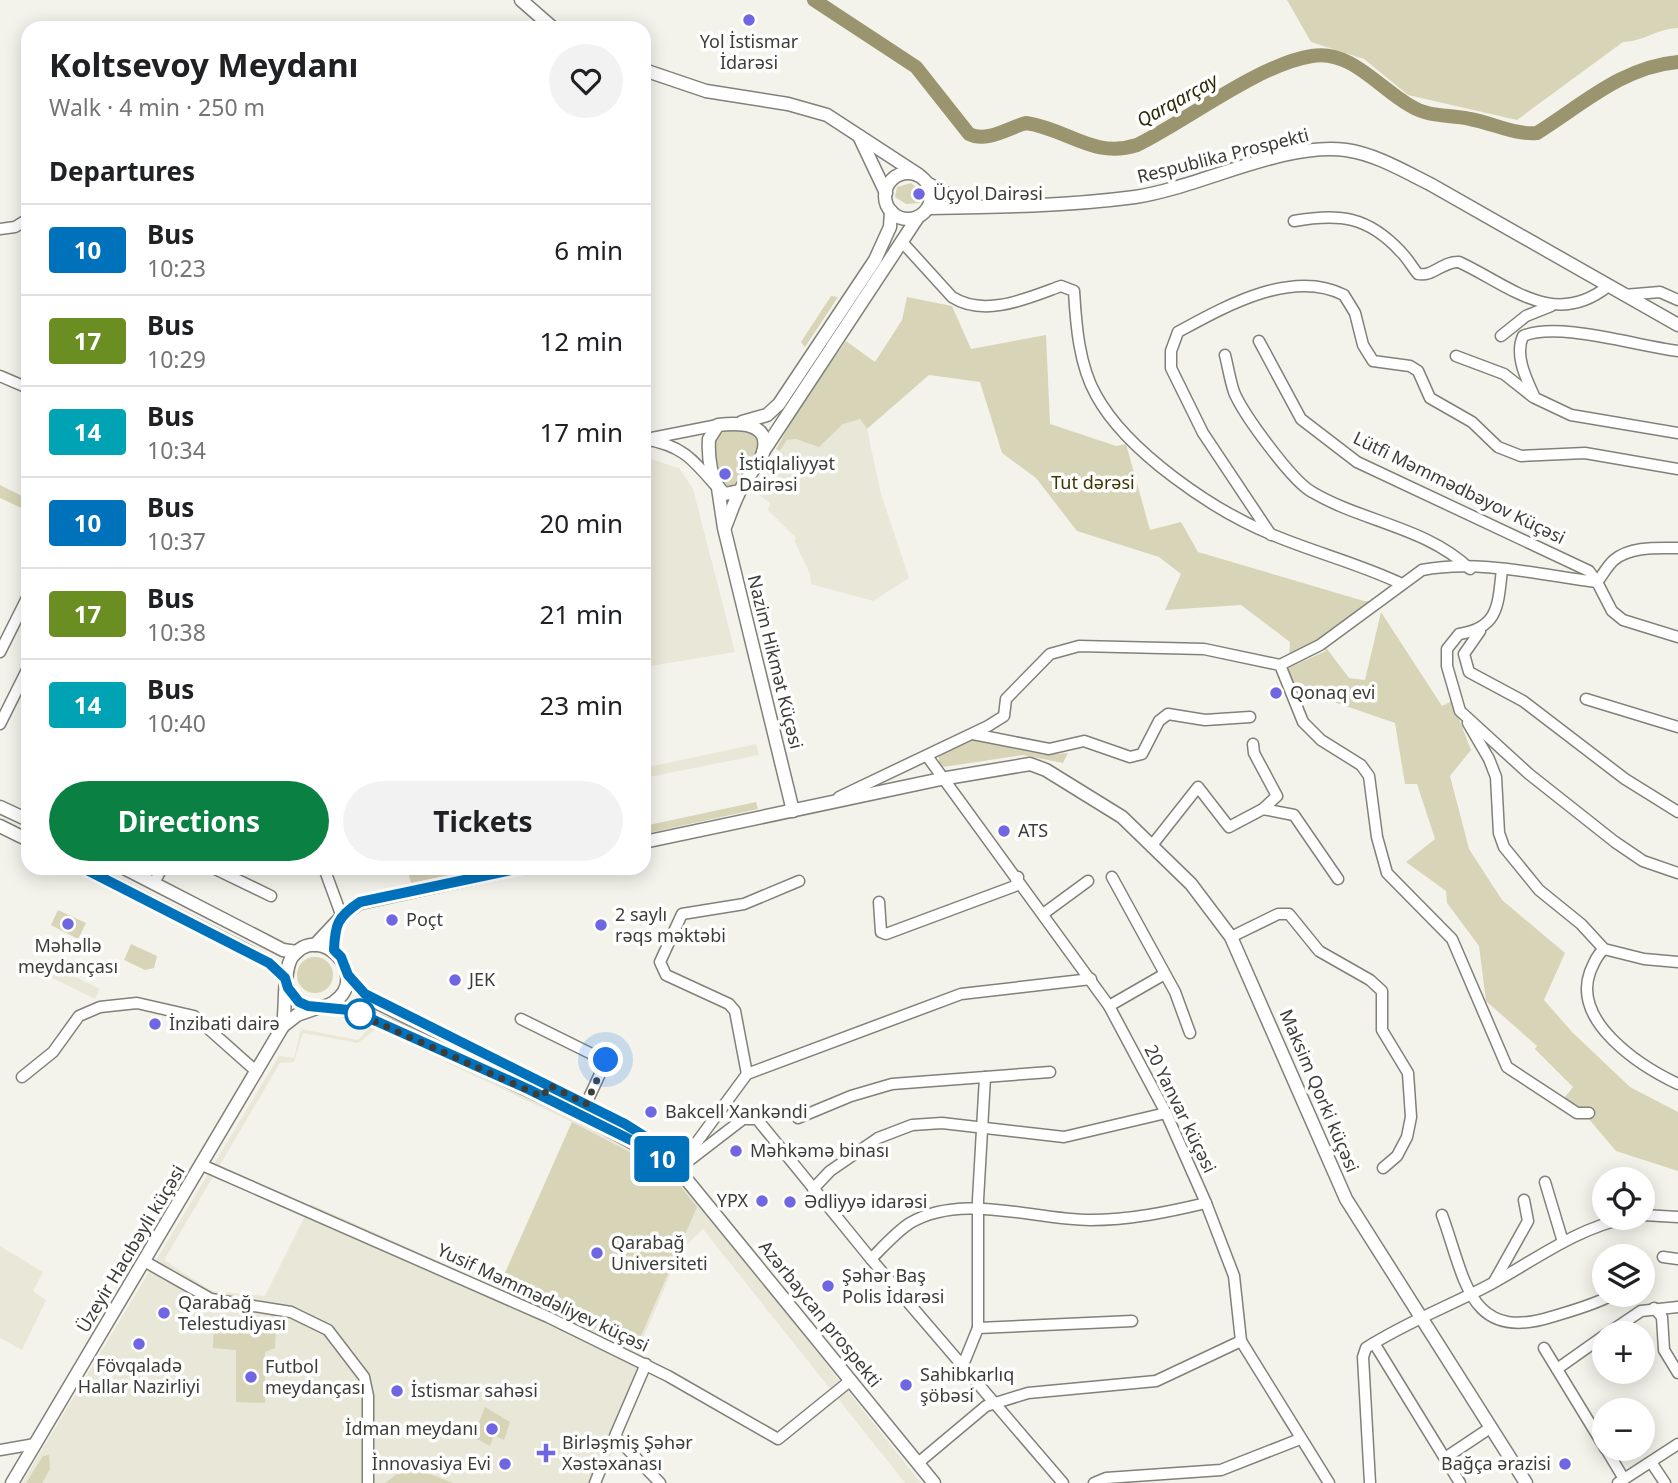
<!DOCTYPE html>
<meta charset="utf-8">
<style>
body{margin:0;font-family:"Noto Sans",sans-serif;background:#f2f2f2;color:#202124;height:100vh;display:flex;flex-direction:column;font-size:26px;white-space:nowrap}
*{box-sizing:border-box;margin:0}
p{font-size:23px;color:#757577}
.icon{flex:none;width:38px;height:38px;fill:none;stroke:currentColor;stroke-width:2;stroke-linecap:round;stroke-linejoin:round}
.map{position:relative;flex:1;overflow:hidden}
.details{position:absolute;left:21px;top:21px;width:630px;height:854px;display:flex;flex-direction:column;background:#fff;border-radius:21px;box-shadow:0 4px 18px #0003}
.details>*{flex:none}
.badge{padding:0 14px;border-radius:5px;font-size:24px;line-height:46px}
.buttons{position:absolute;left:1592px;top:1167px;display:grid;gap:14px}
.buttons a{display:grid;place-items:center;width:63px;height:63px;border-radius:50%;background:#fff;box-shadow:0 4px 18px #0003;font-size:35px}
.you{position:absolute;width:35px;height:35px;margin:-18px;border:5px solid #fff;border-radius:50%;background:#1a73e8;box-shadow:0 0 0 10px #1a73e833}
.map>.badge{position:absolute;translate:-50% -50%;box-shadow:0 0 0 4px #fff}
h2{padding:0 28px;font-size:26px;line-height:63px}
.round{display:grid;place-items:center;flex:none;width:74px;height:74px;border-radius:37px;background:#f2f2f2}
.head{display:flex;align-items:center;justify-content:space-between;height:119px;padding:0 28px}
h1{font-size:33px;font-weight:700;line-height:52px}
.primary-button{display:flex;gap:14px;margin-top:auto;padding:14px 28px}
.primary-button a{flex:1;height:80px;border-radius:42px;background:#0b8043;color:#fff;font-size:28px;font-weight:700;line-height:80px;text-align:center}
.primary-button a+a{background:#f2f2f2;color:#202124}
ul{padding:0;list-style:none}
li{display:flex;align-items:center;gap:21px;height:91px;padding:0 28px;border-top:2px solid #e0e0e0}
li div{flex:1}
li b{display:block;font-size:26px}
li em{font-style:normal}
li .badge{min-width:77px;font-weight:700;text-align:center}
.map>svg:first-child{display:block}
.built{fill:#e9e7d7;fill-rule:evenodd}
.green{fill:#d8d4b7}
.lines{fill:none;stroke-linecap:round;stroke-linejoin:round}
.river{stroke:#9a956e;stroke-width:14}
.minor-casing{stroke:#818079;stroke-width:13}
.major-casing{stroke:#818079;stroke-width:15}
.minor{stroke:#fff;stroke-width:10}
.major{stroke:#fff;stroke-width:12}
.line-casing{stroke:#fff;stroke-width:16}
.line{stroke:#0072bc;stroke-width:10}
.walk{stroke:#3c3c38;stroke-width:7;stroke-dasharray:0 12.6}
.poi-dot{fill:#6f67e2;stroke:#fff;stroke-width:2.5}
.stop-dot{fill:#fff;stroke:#0072bc;stroke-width:3.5}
.labels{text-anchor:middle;stroke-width:7;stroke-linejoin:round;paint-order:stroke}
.poi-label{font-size:18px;fill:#3c3c38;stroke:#fff;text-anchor:start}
.street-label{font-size:18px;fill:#3c3c38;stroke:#fff}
.park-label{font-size:18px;fill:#3d3601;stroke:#fff}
.water-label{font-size:19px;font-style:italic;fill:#2e2a07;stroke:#fff}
</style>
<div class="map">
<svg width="1678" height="1483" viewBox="0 0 1678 1483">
<rect width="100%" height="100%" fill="#f4f3eb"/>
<!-- built -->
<g class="built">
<path d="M 860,419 L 867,429 L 881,494 L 909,578 L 873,601 L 811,584 L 810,574 L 794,540 L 796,538 L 768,510 L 770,503 L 755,492 L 787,440 L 796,439 L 819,446 L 843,424 Z"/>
<path d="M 644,457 L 679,468 L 693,489 L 735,652 L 644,667 Z"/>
<path d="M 756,744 L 759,755 L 644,778 L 644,768 Z"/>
<path d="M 41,960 L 100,989 L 95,999 L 36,970 Z"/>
<path d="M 373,1024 L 574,1118 L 671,1169 L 921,1483 L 905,1483 L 703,1229 L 681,1250 L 637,1352 L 651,1360 L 599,1483 L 22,1483 L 279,1056 L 294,1058 L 301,1029 L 358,1040 ZM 376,1029 L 572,1122 L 498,1288 L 311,1204 L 265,1296 L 212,1291 L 164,1260 L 280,1063 L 294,1062 L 303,1033 L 358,1043 Z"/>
<path d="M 0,1246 L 43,1272 L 33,1291 L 46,1300 L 22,1350 L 0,1338 Z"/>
</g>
<!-- green -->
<g class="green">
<path d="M 1287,0 L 1678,0 L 1678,28 C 1656,29 1645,41 1623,42 L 1517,120 L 1408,95 L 1364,59 L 1311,42 Z"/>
<path d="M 911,183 L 923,193 L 920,203 L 906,204 L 895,197 L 897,187 Z"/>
<path d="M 831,296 L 838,297 L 805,347 L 801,342 Z"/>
<path d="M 907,297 L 952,306 L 971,349 L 1046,335 L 1050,424 L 1116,446 L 1126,444 L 1150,530 L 1181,522 L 1198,552 L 1364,601 L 1376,601 L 1321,641 L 1349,678 L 1365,680 L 1381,612 L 1442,706 L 1452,701 L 1471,750 L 1450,776 L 1469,849 L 1502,900 L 1565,953 L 1544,1000 L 1572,1032 L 1630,1087 L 1678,1112 L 1678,1171 L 1616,1151 L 1582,1111 L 1562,1101 L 1573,1087 L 1535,1049 L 1537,1046 L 1486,1001 L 1479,946 L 1447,903 L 1446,891 L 1406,862 L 1435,839 L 1417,784 L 1405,784 L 1395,723 L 1296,689 L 1284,670 L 1326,651 L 1319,642 L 1289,659 L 1290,642 L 1241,605 L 1165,610 L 1181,574 L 1159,557 L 1077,531 L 1036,478 L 1002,453 L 980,382 L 929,375 L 867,429 L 860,419 L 843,424 L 819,447 L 796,439 L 787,440 L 780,451 L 776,449 L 800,406 L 846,341 L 875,362 L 902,320 Z"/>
<path d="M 747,428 L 758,438 L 759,454 L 732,490 L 721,486 C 712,448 698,432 747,428 Z"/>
<path d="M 0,485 L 28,499 L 28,511 L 0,498 Z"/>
<path d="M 975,739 L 1044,755 L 1068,753 L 1063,763 L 1023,755 L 943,767 L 939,764 L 939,756 Z"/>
<path d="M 756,802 L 758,809 L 644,834 L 644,826 Z"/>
<path d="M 449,868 L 450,875 L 411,883 L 409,875 Z"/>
<path d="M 58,910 L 86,923 L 78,939 L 51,925 Z"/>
<path d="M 131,944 L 157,956 L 154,968 L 145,970 L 124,960 Z"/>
<circle cx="315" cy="975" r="18"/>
<path d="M 572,1122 L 670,1173 L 697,1207 L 637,1345 L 498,1289 Z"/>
<path d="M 214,1321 L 276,1330 L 275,1348 L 265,1352 L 265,1403 L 236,1402 L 236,1350 L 213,1348 Z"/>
<path d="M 485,1407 L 510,1422 L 504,1440 L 494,1435 L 490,1446 L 473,1437 Z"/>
<path d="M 49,1455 L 50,1469 L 42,1483 L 26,1483 L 43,1456 Z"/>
<path d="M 422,1471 L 453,1483 L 385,1483 L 397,1474 Z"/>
</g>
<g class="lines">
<!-- river -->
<path class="river" d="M 814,0 L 916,67 L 969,134 C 987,143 1008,128 1026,123 C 1068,129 1093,159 1137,145 C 1188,120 1259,64 1312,56 C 1350,49 1379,88 1409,105 C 1429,118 1448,114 1470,119 C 1493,123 1514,135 1537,133 C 1582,105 1622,67 1678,62"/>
<defs>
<g id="minor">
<path d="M 1294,221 C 1339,213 1368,216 1401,252 C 1408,259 1412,267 1418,274 C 1433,277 1443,261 1459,262 C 1509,285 1553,329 1607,287"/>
<path d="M 0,229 L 15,227 L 28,219"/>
<path d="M 903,243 L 952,297 C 985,318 1028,298 1061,286 L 1074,291 C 1076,325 1079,365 1096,395 C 1127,452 1214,511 1273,535 C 1316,553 1360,564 1402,584"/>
<path d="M 1624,295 L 1660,292 L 1678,300"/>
<path d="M 1501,336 L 1526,316 L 1551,306"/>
<path d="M 1259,341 L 1301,419 L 1357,462 L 1589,571 L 1597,582 C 1603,575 1607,566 1614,560 C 1631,546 1657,548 1678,548"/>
<path d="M 1678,351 C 1637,346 1558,321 1523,336 C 1514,356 1527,380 1535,398 L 1571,415 L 1678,433"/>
<path d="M 1225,355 C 1228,367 1230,380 1234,392 C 1243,414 1292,481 1312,492 C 1363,522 1426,527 1470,569"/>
<path d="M 1456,356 L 1504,374 L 1533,397"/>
<path d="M 0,376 L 28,388"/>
<path d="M 652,438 L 718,425"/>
<path d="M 644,439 C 681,445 692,458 715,485"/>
<path d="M 1271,535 L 1203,433 L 1171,368 L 1171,351 L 1178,332 C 1224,307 1292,268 1344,295 L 1355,313 L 1363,345 L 1373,361 L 1410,366 L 1418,371 L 1430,398 L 1472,422 L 1498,447 L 1521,456 L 1585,453 L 1678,469"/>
<path d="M 1502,569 C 1498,605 1499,628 1459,634 L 1447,649 L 1447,666 L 1460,711 L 1529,774 L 1615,842 L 1643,861 L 1678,873"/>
<path d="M 1480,631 L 1464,654 L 1469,672 L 1523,701 L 1625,779 L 1678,812"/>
<path d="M 0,652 L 28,596"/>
<path d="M 1280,665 L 1320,645 L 1422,570 C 1478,559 1541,575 1597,582 L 1612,611 L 1623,620 L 1678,637"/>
<path d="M 1586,699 L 1678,727"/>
<path d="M 1468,723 L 1489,759 L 1496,777 L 1499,833 L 1504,847 L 1539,890 L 1581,924 L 1604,949 L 1644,959 L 1678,962"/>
<path d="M 0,724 L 28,668"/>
<path d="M 973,734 L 1049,749 L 1084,741 L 1130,757 L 1142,754 L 1159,721 L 1168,714 L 1205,720 L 1250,717"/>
<path d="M 1253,744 L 1254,753 L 1277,796 L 1263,809"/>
<path d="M 927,756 L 1109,1006 L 1166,1113 L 1206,1203 L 1234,1276 L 1241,1341 L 1329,1483"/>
<path d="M 839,797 L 988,726 L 1004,716 L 1006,699 L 1050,654 L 1079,646 L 1204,649 L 1280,665 L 1303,722 L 1321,740 L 1361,765 L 1369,776 L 1377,837 L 1387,873 L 1452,939 L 1507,1067 L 1577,1113 L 1589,1113"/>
<path d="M 1153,844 L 1198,787 L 1229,827 L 1263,809 L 1294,815 L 1338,879"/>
<path d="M 213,868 L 271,896"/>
<path d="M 324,868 L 342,917"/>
<path d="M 1112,877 L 1175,992 L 1190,1033"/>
<path d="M 154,883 L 162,868"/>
<path d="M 879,902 L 881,932 L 886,934 L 1015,886 L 1018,877"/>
<path d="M 1043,914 L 1088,881"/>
<path d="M 1231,937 L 1278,914 L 1289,914 L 1319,951 L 1370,980 L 1382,991 L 1382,1030 L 1408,1073 L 1411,1117 L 1407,1137 L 1397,1156 L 1383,1168"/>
<path d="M 1604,949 C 1596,956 1594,963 1590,972 C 1572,1022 1640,1066 1678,1084"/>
<path d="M 1109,1006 L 1163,975"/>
<path d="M 521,1019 L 606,1061 L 586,1104"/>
<path d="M 747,1074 L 735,1011 L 729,1004 L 666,975 L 660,962 L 682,914 L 744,904 L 799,881"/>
<path d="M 22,1077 L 53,1052 L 79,1016 L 100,1007 L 137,1003 L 194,1016 L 257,1072"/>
<path d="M 798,1118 L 851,1096 L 892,1084 L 1050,1072"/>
<path d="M 683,1161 L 747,1074 L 961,994 L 1091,979"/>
<path d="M 202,1165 L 548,1317 L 668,1376 L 778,1439 L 851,1380"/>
<path d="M 678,1169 L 743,1119 L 757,1119 L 871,1259 L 1063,1483"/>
<path d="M 1545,1182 L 1563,1242"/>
<path d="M 813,1189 L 830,1171 L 878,1138 L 912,1125 L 942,1123 L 1064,1137 L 1166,1113"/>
<path d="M 1442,1215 C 1465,1277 1468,1343 1551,1317 C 1571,1311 1594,1305 1612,1295"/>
<path d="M 1643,1215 L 1678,1217"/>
<path d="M 1663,1257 L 1678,1259"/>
<path d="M 871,1259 C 883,1247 895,1233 910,1223 C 962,1192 1034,1220 1090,1220 C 1130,1220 1168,1212 1206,1203"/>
<path d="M 144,1261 L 211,1299 L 291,1312 L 328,1330 L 364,1377 L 368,1396 L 368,1483"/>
<path d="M 1643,1277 L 1646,1275"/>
<path d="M 1495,1280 L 1528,1221 L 1524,1200"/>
<path d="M 1654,1308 L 1662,1317 L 1664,1350 L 1678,1373"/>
<path d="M 978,1328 L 978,1200 L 985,1077"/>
<path d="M 1607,1334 L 1641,1311 L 1678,1307"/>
<path d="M 1374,1343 L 1460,1483"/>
<path d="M 1544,1348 L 1605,1448"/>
<path d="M 646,1364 L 615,1436 L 660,1483"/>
<path d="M 963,1365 L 978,1328 L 1132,1321"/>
<path d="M 1557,1369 L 1605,1335"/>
<path d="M 1606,1449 L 1624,1479"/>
<path d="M 0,1450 L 35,1444"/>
<path d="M 1445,1458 L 1490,1428"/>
<path d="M 1651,1462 L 1665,1483"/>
<path d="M 918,1463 L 986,1406 L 1028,1393 L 1156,1381 L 1241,1341"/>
<path d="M 595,1483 L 601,1468"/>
<path d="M 1094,1483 L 1106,1478 L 1221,1470 L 1300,1439"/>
<path d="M 1370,1483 L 1363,1357 L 1366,1348 C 1406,1322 1450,1306 1491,1284 C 1535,1260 1577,1228 1627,1218"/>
<path d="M 1618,1483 L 1678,1444"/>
</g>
<g id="major">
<path d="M 521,0 L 553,28"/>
<path d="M 644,70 L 706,91 L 788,104 L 827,115 L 919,175"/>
<path d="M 859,136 L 886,193"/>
<circle cx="908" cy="196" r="23"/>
<path d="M 927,183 L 945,193 L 975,204"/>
<path d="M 928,208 C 997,207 1067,206 1135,197 C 1201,187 1282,142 1346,150 C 1375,154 1404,171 1430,184 L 1678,325"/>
<path d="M 742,422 L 767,415 L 779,404 L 875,260 L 890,227 L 891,211"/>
<path d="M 763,452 L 918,217"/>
<path d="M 718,488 L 724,528 L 793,811"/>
<path d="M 725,527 C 730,515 734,502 740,491 C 746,478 758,466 763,453 C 772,421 737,423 718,425 L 709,439 C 708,456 710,483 725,494 L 739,491"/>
<path d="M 0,807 L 28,820"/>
<path d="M 0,826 L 28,840"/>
<path d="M 644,842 L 941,779 L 1030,764 L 1046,770 L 1122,817 L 1191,884 L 1231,937 L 1346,1199 L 1526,1483"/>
<path d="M 83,868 L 249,952 L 269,963 L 285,978"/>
<path d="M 124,868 L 283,950 L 297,952"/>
<path d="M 315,945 L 345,913 L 360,903 L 521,868"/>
<path d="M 348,975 L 365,994 L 380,1004 L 625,1124 L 655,1143 L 670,1157"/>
<path d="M 327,1006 C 371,1014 412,1037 452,1055 C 529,1090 606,1125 678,1169 L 934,1483"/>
<path d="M 283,1026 L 297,1015 L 317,1008"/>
<path d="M 12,1483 L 283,1026 C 286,1007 283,970 292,957 C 320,920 372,976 334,1002 C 326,1007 316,1009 308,1006 C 294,1002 288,991 285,978"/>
</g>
</defs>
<!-- minor casing -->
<use href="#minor" class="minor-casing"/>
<!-- major casing -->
<use href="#major" class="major-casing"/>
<!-- minor -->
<use href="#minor" class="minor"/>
<!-- major -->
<use href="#major" class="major"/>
</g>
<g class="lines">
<defs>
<path id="line" d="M 83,868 L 269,963 L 285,978 L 288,988 L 299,1002 L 308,1006 L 349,1010 L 376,1021 L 528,1089 L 649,1149 L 678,1169 L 655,1143 L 625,1124 L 365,994 L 348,975 L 341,957 L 334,950 C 335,925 337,917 360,902 L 521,868"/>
</defs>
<!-- line casing -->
<use href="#line" class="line-casing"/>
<!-- line -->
<use href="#line" class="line"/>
<!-- walk -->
<path class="walk" d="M 360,1014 L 356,1013 L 543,1097 L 549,1085 L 586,1104 L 606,1060"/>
</g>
<!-- markers -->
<g class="poi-dot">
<circle cx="749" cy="20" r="7"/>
<circle cx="919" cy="194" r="7"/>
<circle cx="725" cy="474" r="7"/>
<circle cx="1276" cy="693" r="7"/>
<circle cx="1004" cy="831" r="7"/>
<circle cx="392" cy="920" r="7"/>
<circle cx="68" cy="924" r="7"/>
<circle cx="601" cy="925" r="7"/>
<circle cx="455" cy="980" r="7"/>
<circle cx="155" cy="1024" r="7"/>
<circle cx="651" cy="1112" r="7"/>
<circle cx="736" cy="1151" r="7"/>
<circle cx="762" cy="1201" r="7"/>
<circle cx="790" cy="1202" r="7"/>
<circle cx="597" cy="1253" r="7"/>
<circle cx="828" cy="1286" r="7"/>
<circle cx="164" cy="1313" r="7"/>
<circle cx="139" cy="1344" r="7"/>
<circle cx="251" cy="1377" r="7"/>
<circle cx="906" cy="1385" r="7"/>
<circle cx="397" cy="1391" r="7"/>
<circle cx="492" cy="1429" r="7"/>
<path d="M542.5 1442.5h7v7h7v7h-7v7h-7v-7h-7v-7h7z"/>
<circle cx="505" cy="1464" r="7"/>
<circle cx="1565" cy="1464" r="7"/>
</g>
<circle class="stop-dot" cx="360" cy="1014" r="14"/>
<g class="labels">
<!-- poi labels -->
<g class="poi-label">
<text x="749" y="48" text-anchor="middle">Yol İstismar<tspan x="749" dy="21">İdarəsi</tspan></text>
<text x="933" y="200">Üçyol Dairəsi</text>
<text x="739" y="470">İstiqlaliyyət<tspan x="739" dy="21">Dairəsi</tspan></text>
<text x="1290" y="699">Qonaq evi</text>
<text x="1018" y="837">ATS</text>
<text x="615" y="921">2 saylı<tspan x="615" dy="21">rəqs məktəbi</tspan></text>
<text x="406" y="926">Poçt</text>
<text x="68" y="952" text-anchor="middle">Məhəllə<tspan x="68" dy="21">meydançası</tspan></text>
<text x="469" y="986">JEK</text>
<text x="169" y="1030">İnzibati dairə</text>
<text x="665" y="1118">Bakcell Xankəndi</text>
<text x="750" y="1157">Məhkəmə binası</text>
<text x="748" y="1207" text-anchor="end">YPX</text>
<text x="804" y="1208">Ədliyyə idarəsi</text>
<text x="611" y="1249">Qarabağ<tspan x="611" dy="21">Universiteti</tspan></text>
<text x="842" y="1282">Şəhər Baş<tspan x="842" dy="21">Polis İdarəsi</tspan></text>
<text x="178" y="1309">Qarabağ<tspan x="178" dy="21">Telestudiyası</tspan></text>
<text x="139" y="1372" text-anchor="middle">Fövqaladə<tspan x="139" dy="21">Hallar Nazirliyi</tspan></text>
<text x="265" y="1373">Futbol<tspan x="265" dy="21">meydançası</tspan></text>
<text x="920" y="1381">Sahibkarlıq<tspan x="920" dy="21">şöbəsi</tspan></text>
<text x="411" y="1397">İstismar sahəsi</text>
<text x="478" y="1435" text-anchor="end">İdman meydanı</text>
<text x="562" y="1449">Birləşmiş Şəhər<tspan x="562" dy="21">Xəstəxanası</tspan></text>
<text x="491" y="1470" text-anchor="end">İnnovasiya Evi</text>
<text x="1551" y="1470" text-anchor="end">Bağça ərazisi</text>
</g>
<!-- street labels -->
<g class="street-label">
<text transform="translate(1223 156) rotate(-14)" y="6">Respublika Prospekti</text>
<text transform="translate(1459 488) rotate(26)" y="6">Lütfi Məmmədbəyov Küçəsi</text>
<text transform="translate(775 662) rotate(76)" y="6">Nazim Hikmət Küçəsi</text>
<text transform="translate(1319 1091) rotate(67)" y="6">Maksim Qorki küçəsi</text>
<text transform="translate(1180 1109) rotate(64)" y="6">20 Yanvar küçəsi</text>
<text transform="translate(131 1249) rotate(-59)" y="6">Üzeyir Hacıbəyli küçəsi</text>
<text transform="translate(543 1298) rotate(25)" y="6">Yusif Məmmədəliyev küçəsi</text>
<text transform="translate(820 1314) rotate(51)" y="6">Azərbaycan prospekti</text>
</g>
<!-- park labels -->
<g class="park-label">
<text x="1093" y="489">Tut dərəsi</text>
</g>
<!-- water labels -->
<g class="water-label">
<text transform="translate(1177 100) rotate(-29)" y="7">Qarqarçay</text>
</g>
</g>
</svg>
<div class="buttons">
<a><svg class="icon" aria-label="locate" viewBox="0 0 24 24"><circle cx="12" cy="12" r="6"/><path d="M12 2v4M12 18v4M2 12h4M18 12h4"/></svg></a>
<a><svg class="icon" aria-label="layers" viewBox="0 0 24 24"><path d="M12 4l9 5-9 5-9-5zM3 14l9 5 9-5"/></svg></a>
<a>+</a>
<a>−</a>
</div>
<div class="you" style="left:606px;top:1060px"></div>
<b class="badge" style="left:662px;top:1159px;background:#0072bc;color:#fff">10</b>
<section class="details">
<div class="head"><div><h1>Koltsevoy Meydanı</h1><p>Walk · 4 min · 250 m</p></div><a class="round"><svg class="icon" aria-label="heart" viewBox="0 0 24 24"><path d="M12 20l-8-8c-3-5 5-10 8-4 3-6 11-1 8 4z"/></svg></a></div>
<h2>Departures</h2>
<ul>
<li><span class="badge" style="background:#0072bc;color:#fff">10</span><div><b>Bus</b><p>10:23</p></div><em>6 min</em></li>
<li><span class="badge" style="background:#6b8e23;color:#fff">17</span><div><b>Bus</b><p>10:29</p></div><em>12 min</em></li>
<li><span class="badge" style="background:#00a3b4;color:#fff">14</span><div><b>Bus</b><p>10:34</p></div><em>17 min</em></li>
<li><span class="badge" style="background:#0072bc;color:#fff">10</span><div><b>Bus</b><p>10:37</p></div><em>20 min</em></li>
<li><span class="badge" style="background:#6b8e23;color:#fff">17</span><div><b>Bus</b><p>10:38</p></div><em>21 min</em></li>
<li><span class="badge" style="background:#00a3b4;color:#fff">14</span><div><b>Bus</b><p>10:40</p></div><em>23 min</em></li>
</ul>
<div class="primary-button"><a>Directions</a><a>Tickets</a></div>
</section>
</div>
